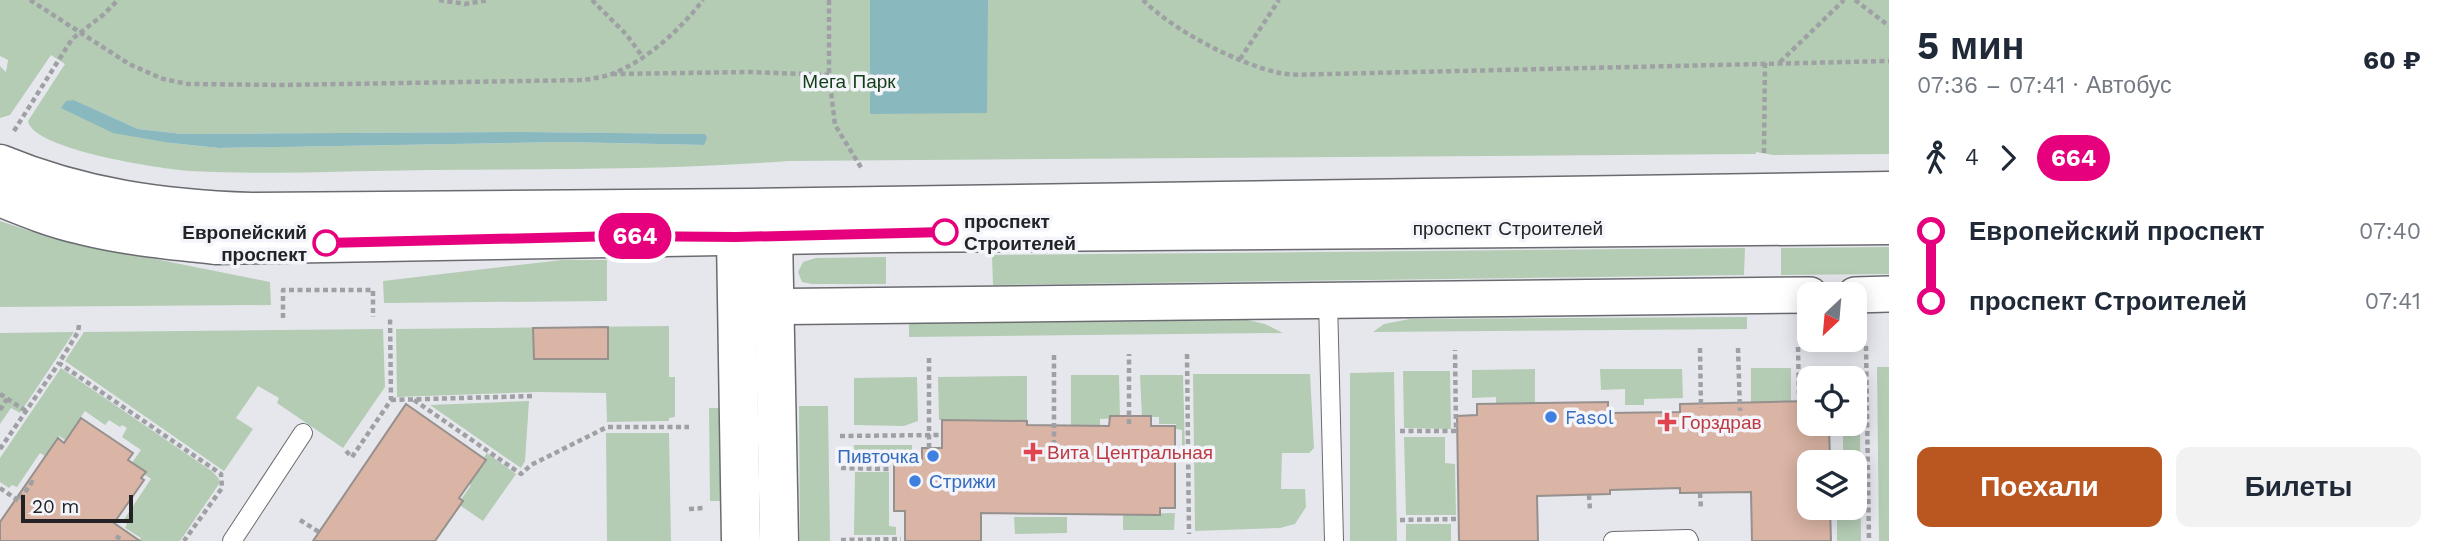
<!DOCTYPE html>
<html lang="ru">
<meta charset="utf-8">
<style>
body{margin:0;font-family:"Work Sans",sans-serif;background:#f2f2f3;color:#1f2937;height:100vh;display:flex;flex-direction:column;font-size:26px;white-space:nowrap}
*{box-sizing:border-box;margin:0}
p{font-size:23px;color:#747a83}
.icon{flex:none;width:38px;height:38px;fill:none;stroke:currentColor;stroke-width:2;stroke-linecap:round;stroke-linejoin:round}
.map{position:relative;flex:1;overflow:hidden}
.details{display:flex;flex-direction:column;background:#fff;width:560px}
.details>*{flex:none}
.badge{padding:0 14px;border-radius:23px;font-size:24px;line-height:46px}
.needle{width:46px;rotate:206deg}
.tools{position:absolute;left:1797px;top:282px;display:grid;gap:14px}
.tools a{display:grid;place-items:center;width:70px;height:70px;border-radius:14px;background:#fff;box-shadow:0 4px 18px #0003;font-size:35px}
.scale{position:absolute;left:21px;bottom:18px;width:112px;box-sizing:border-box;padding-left:7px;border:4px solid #232325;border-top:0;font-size:19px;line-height:24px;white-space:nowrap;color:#232325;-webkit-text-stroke:5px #f3f5fa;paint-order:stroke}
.map>.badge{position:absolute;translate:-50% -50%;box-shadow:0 0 0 4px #fff}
.legs{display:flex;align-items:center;gap:10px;height:77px;padding:0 28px;font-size:23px}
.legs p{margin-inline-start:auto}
.overview{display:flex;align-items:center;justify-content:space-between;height:119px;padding:0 28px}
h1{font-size:38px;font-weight:700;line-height:52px}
.button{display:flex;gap:14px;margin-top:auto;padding:14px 28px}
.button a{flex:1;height:80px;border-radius:14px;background:#ba5620;color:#fff;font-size:28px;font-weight:700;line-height:80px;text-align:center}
.button a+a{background:#f2f2f3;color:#1f2937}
ul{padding:0 28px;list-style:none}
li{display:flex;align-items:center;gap:24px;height:70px;font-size:26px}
li i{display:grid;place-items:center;width:10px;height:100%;margin:0 9px;background:currentColor}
li i::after{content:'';width:18px;height:18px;margin:-9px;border:5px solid;border-radius:50%;background:#fff}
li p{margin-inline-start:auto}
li:first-child i{background:linear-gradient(#0000 50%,currentColor 0)}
li:last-child i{background:linear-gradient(currentColor 50%,#0000 0)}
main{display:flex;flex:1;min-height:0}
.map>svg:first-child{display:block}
.green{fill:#b4ccb4;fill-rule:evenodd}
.water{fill:#8ab8bf}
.building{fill:#dab4a4;stroke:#96918e;stroke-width:2}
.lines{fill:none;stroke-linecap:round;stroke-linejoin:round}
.lane-casing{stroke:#6a6b70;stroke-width:20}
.street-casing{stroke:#6a6b70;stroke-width:38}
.secondary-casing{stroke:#6a6b70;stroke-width:41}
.path{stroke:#9fa0a4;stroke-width:4.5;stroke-dasharray:5 3.5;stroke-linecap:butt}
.lane{stroke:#fff;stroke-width:18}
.street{stroke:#fff;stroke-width:35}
.secondary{stroke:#fff;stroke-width:38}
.line-1-casing{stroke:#fff;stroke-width:16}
.line-1{stroke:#e6007e;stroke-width:10}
.stop-1-dot{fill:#fff;stroke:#e6007e;stroke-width:3.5}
.shop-dot{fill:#3f7fe0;stroke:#f3f5fa;stroke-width:2.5}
.health-dot{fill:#e0444e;stroke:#f3f5fa;stroke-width:2.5}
.labels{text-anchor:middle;stroke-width:7;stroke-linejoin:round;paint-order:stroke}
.park-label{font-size:19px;fill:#123d17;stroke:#f3f5fa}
.stop-label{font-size:19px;font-weight:bold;fill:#232325;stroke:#f3f5fa;text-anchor:start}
.street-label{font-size:19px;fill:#232325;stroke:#f3f5fa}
.shop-label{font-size:19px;fill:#366cbe;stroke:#f3f5fa;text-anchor:start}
.health-label{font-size:19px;fill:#be3a42;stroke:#f3f5fa;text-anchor:start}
</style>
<main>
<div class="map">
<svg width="1889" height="541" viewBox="0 0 1889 541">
<rect width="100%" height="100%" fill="#e6e7ed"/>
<!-- green -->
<g class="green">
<path d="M 0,0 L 1889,0 L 1889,154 L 1773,155 L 1756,152 L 1756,154 L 789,161 C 670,170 549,169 429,170 C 349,171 269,175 190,171 C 162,169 33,150 28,121 L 65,64 L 51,55 L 10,115 L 0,118 L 0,66 L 6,72 L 8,60 L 0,56 ZM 74,100 L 138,129 L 183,134 L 527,132 L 704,134 L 703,145 L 565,142 L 219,148 L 171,143 L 62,108 Z"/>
<path d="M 0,221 L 51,238 L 270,282 L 271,305 L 0,307 Z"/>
<path d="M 1889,247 L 1889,274 L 1781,275 L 1781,248 Z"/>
<path d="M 1745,248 L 1744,275 L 993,285 L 992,255 Z"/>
<path d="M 886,257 L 886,284 L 812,284 L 802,282 L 798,272 L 803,262 L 816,258 Z"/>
<path d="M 562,260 L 607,260 L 607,301 L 384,303 L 383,281 Z"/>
<path d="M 1747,317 L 1747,329 L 1373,332 L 1384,324 L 1410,319 Z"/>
<path d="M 1248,320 L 1265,324 L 1283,333 L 909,337 L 909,324 Z"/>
<path d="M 669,326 L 669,377 L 675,377 L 675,417 L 669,418 L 669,421 L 607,422 L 606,393 L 539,392 L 397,397 L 396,329 Z"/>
<path d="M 383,329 L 385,387 L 343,448 L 277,403 L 279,398 L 258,386 L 236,418 L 253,429 L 224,471 L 65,361 L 84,332 Z"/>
<path d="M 74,332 L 20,413 L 11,408 L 0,424 L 0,333 Z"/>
<path d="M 1858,367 L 1859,426 L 1838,426 L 1838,424 L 1855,424 L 1855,378 L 1810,378 L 1809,393 L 1806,393 L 1805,368 Z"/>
<path d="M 1877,367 L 1889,367 L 1889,541 L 1879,541 Z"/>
<path d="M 61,368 L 213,472 L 219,479 L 219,484 L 180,541 L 139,541 L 141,538 L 125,528 L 127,524 L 123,521 L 151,479 L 131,464 L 141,450 L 122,437 L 127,428 L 122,425 L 120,427 L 109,420 L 105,425 L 85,411 L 65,440 L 59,436 L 45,456 L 40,453 L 17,487 L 12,485 L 9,488 L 0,482 L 0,458 Z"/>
<rect x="1751" y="368" width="40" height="35"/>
<path d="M 1535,369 L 1535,405 L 1496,405 L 1496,397 L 1472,398 L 1472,370 Z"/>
<path d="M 1600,369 L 1682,369 L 1683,398 L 1644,399 L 1644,405 L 1625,405 L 1625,389 L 1601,390 Z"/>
<path d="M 1403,371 L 1450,371 L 1451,429 L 1404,428 Z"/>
<path d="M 1394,372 L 1397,541 L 1350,541 L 1350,373 Z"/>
<path d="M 1193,374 L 1310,374 L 1314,448 L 1309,453 L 1282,453 L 1281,489 L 1305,489 L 1306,507 L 1295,524 L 1280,528 L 1195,531 Z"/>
<path d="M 1071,375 L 1119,375 L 1120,418 L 1100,419 L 1100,425 L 1071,425 Z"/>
<path d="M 1140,375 L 1183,375 L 1185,452 L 1182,452 L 1182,430 L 1176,429 L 1176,424 L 1159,424 L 1159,417 L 1142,417 Z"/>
<path d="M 1027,376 L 1027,420 L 939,420 L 938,377 Z"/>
<path d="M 917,377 L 918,421 L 904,426 L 854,425 L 854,378 Z"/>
<path d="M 529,401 L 525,461 L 521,468 L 430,405 Z"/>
<path d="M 799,406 L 828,406 L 830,541 L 800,541 Z"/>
<path d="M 709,408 L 720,408 L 721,501 L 710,501 Z"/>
<path d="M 606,433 L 669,433 L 671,541 L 607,541 Z"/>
<path d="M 1843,433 L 1860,433 L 1861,541 L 1837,541 L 1837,508 L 1855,508 L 1855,462 L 1836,462 L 1836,457 L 1843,457 Z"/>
<path d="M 1404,437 L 1445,437 L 1445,463 L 1455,464 L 1456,515 L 1406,515 Z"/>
<path d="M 854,445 L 912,445 L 912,463 L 854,462 Z"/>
<path d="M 487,453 L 516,474 L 483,521 L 458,504 L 471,485 L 467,482 Z"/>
<path d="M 855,472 L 889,472 L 889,526 L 896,527 L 896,535 L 854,535 Z"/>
<path d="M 1175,513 L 1174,530 L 1123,530 L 1123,514 Z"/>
<path d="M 1014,517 L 1067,517 L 1067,533 L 1015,534 Z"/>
<rect x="1406" y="524" width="45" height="17"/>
</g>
<!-- water -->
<g class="water">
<path d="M 870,0 L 988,0 L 987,113 L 870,114 Z"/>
<path d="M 74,100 L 138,129 L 183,134 L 527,132 L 705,134 L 707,138 L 704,145 L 565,142 L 219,148 L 171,143 L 113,133 L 61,108 L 66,101 Z"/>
</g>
<!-- building -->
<g class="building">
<path d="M 608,327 L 608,359 L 534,359 L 533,328 Z"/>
<path d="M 1810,401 L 1810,424 L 1829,424 L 1830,462 L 1810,462 L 1810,508 L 1830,508 L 1831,541 L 1752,541 L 1751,492 L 1680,493 L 1680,488 L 1610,490 L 1610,494 L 1537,496 L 1538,541 L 1459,541 L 1457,416 L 1477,415 L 1477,404 L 1608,402 L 1608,413 L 1680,412 L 1680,404 Z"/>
<path d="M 406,404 L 486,460 L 459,498 L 463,501 L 435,541 L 313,541 Z"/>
<path d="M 1110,416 L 1151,416 L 1151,426 L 1175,426 L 1175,508 L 1160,508 L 1160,515 L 981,513 L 981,541 L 905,541 L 905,511 L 894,511 L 894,464 L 922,464 L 922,448 L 942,448 L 942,420 L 1027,421 L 1027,425 L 1109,426 Z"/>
<path d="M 81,418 L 133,453 L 128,460 L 146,472 L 141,478 L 144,480 L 114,523 L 140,541 L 0,541 L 0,522 L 58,438 L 64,443 Z"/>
</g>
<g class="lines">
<defs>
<g id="lane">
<path d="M 1328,301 L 1334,541"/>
<path d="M 232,541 L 303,433"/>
<path d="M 1613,541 L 1688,539 L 1689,541"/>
</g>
<g id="street">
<path d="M 1855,295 L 1889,294"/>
<path d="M 746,307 L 1810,295"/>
</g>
<g id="secondary">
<path d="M 0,164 C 82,198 163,209 251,212 L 751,208 L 1889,191"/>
<path d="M 0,197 C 27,208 54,219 82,225 C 126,236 171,240 216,245 L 888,233 L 1889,225"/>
<path d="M 759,218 L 773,236 L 779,541"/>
<path d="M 741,541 L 736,237 L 747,216"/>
</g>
</defs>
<!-- lane casing -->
<use href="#lane" class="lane-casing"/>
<!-- street casing -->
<use href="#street" class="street-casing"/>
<!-- secondary casing -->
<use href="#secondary" class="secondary-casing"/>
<!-- path -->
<g class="path">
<path d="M 30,0 L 129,64 L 163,79 L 188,84 L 282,85 L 585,80 C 594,78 604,77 612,74 C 647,60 680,30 703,0"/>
<path d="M 439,0 L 465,4 L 489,0"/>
<path d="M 592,0 L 626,34 L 642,56"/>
<path d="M 829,0 L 829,75 L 835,125 L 862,169"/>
<path d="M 1143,0 C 1174,31 1238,64 1280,73 C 1295,76 1314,74 1329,74 L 1889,61"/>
<path d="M 1855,0 L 1889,26"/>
<path d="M 1240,59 L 1279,0"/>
<path d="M 1780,62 L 1844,0"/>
<path d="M 612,74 L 751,72 L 829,75"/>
<path d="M 14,131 L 72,39 L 103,15 L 118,0"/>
<path d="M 1764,153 L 1765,62"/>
<path d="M 283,318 L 283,290 L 373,290 L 373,317"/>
<path d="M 79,325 L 78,332 L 59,363 L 221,474 L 222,488 L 184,541"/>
<path d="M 1866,346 L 1869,541"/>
<path d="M 1798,347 L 1799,397 L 1810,398"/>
<path d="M 1700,348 L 1701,408"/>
<path d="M 1738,348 L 1740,411"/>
<path d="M 1187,354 L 1189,534"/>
<path d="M 0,394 L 26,411"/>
<path d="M 391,400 L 533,396"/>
<path d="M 414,400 L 521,474 L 531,465 L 607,427 L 689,427"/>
<path d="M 0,410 L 7,399"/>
<path d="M 1129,424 L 1129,354"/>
<path d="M 1400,431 L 1456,431 L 1455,350"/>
<path d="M 840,436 L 942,435"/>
<path d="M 1054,445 L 1054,355"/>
<path d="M 929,448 L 929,356"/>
<path d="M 0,449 L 59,363"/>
<path d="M 346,451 L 352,457 L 391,400 L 390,316"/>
<path d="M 841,468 L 889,469"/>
<path d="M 0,488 L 19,501 L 32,482 L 36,484"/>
<path d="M 1700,493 L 1701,509"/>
<path d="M 1589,495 L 1590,510"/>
<path d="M 689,509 L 703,508"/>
<path d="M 300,520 L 319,532"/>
<path d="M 1400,520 L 1457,519"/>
<path d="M 116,536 L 123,541"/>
<path d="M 841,540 L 901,539"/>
</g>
<!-- lane -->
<use href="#lane" class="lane"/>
<!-- street -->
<use href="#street" class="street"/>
<!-- secondary -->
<use href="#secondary" class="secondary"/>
</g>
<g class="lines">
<defs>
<path id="line-1" d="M 326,243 L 618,236 L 736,237 L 945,232"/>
</defs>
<!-- line-1 casing -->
<use href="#line-1" class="line-1-casing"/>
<!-- line-1 -->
<use href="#line-1" class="line-1"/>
</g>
<!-- markers -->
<g class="stop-1-dot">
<circle cx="945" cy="232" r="12"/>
<circle cx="326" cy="243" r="12"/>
</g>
<g class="shop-dot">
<circle cx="1551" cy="417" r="7"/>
<circle cx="933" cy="456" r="7"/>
<circle cx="915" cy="481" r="7"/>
</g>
<g class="health-dot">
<path d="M1663.5 411.5h7v7h7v7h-7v7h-7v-7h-7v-7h7z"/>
<path d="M1029.5 441.5h7v7h7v7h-7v7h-7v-7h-7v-7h7z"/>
</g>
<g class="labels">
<!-- park labels -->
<g class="park-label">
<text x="849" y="88">Мега Парк</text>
</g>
<!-- stop labels -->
<g class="stop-label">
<text x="964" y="228">проспект<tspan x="964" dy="22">Строителей</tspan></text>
<text x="307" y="239" text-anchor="end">Европейский<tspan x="307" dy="22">проспект</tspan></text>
</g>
<!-- street labels -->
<g class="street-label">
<text x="1508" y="235">проспект Строителей</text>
</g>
<!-- shop labels -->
<g class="shop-label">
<text x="1565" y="424">Fasol</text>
<text x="919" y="463" text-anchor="end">Пивточка</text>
<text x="929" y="488">Стрижи</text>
</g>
<!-- health labels -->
<g class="health-label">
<text x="1681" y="429">Горздрав</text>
<text x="1047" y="459">Вита Центральная</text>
</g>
</g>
</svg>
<div class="tools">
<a><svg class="needle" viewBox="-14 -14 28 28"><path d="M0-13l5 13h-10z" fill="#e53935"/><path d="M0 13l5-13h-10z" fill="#747a83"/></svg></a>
<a><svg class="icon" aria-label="locate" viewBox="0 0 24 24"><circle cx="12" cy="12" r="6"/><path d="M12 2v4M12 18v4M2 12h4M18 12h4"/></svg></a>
<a><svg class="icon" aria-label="layers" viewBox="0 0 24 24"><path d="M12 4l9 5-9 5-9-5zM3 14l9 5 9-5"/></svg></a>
</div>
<div class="scale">20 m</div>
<b class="badge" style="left:635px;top:236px;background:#e6007e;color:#fff">664</b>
</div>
<section class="details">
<div class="overview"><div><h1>5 мин</h1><p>07:36 – 07:41 · Автобус</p></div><b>60 ₽</b></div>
<div class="legs"><svg class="icon" aria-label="walk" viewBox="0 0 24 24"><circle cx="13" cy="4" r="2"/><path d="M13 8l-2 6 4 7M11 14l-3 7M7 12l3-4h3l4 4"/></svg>4<svg class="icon" aria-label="forward" viewBox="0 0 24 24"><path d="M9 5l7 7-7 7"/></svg><b class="badge" style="background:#e6007e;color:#fff">664</b></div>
<ul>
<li><i style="color:#e6007e"></i><b>Европейский проспект</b><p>07:40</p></li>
<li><i style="color:#e6007e"></i><b>проспект Строителей</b><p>07:41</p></li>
</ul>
<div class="button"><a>Поехали</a><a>Билеты</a></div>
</section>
</main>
